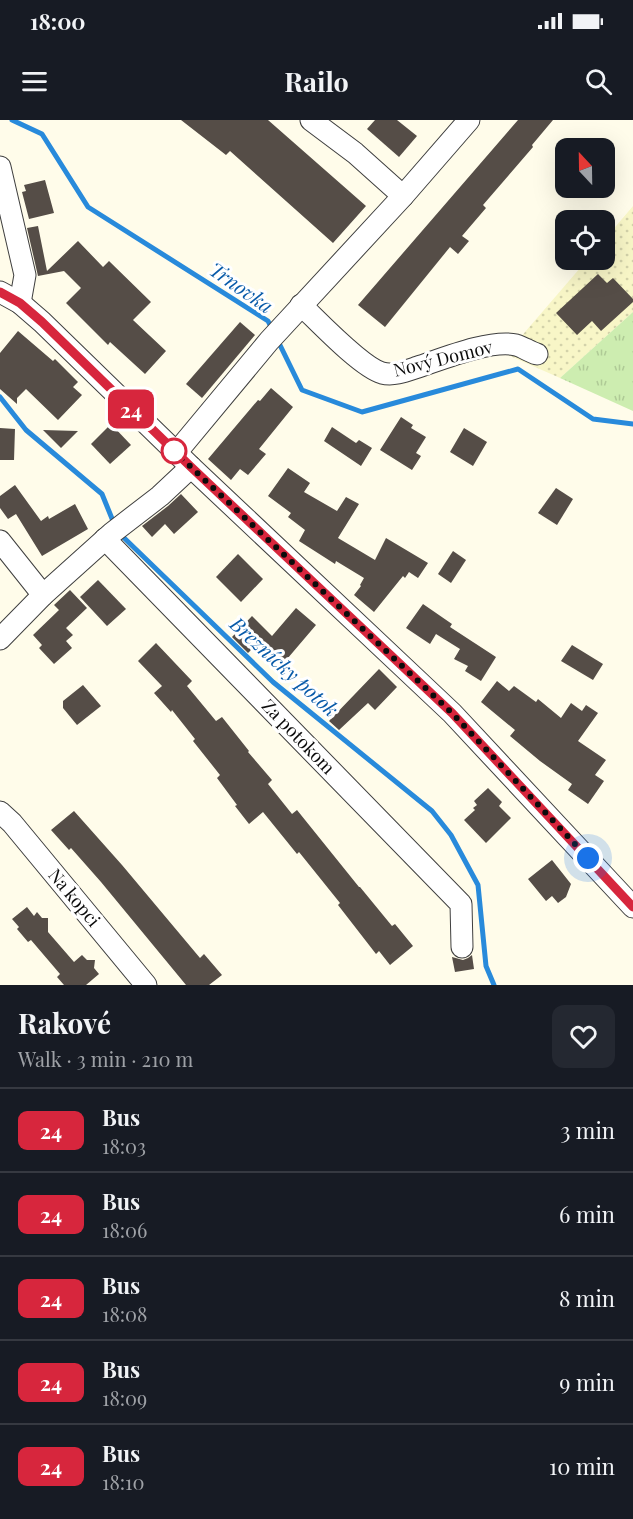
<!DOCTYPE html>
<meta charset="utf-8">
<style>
body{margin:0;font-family:"Playfair Display",serif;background:#242831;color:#f1f3f6;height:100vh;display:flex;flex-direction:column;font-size:22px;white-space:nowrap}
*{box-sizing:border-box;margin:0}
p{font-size:20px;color:#9ea1a6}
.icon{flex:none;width:33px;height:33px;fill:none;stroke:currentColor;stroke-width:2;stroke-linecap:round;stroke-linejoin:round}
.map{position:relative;height:865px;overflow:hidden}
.panel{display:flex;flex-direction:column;background:#171b24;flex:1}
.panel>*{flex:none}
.badge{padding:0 12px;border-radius:9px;font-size:21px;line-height:39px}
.needle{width:39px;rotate:338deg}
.controls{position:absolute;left:555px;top:18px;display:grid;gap:12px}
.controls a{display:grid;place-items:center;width:60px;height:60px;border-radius:12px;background:#171b24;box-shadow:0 6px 24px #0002;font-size:30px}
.you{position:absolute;width:30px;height:30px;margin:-15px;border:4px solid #fff;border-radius:50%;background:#1a73e8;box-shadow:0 0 0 9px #1a73e833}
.map>.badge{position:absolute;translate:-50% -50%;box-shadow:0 0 0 3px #fff}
.round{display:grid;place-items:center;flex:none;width:63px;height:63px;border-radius:12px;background:#242831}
.summary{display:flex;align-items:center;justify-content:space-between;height:102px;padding:0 18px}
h1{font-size:28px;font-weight:700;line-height:45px}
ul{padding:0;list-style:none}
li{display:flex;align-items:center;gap:18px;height:84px;padding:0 18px;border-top:2px solid #363941}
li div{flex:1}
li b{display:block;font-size:22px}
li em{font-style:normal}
li .badge{min-width:66px;font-weight:700;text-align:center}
.status{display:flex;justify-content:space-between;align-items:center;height:42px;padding:0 30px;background:#171b24;direction:ltr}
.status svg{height:16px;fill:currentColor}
header{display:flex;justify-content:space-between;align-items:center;height:78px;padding:0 18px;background:#171b24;font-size:27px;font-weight:700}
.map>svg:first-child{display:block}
.farmland{fill:url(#farmland-dots)}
.grass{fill:url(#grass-tufts)}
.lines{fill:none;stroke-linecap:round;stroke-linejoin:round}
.stream{stroke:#288adb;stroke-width:5}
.building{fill:#554d47}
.minor-casing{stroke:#3f3f3f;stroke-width:23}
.minor{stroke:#fff;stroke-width:21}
.line-casing{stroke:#fff;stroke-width:14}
.line{stroke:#d7263d;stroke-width:9}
.walk{stroke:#0c0c0c;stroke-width:6;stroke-dasharray:0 10.8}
.stop-dot{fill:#fff;stroke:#d7263d;stroke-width:3}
.labels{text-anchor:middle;stroke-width:6;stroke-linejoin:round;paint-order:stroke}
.street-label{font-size:18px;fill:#0c0c0c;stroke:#fff}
.water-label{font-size:20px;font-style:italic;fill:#095ba9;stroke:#fff}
</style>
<div class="status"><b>18:00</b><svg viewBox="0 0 49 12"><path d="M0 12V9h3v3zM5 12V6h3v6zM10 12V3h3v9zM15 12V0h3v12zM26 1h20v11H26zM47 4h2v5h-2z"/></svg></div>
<header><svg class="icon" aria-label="menu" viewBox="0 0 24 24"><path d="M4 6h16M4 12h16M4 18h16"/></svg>Railo<svg class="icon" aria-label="search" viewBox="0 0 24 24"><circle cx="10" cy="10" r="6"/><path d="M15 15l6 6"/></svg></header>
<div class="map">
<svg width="633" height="865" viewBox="0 0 633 865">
<defs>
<pattern id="farmland-dots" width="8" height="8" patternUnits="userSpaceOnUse" patternTransform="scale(1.5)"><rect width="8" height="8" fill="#f8f6c7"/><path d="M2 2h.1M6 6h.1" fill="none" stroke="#d3d2aa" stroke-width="1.8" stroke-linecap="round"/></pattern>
<pattern id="grass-tufts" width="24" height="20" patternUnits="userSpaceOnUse" patternTransform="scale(1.5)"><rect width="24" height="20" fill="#cdedb0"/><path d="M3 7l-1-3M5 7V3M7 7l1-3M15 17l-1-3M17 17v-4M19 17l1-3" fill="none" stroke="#afca96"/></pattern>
</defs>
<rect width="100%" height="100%" fill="#fffcea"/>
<!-- farmland -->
<path class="farmland" d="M 633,86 L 633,192 L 560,258 L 506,234 L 587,140 L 604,140 L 605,119 Z"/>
<!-- grass -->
<path class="grass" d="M 633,192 L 633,291 L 560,258 Z"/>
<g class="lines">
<!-- stream -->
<g class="stream">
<path d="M 12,0 L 42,14 L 88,87 L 268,201 L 273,211"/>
<path d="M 277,219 L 302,270 L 362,292 L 518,249 L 593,299 L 633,304"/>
<path d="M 0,277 L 26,310 L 102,374 L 115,406"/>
<path d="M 120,414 L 273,562 L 432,691 L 451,715 L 478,765 L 486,846 L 494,865"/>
</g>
</g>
<!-- building -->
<g class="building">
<path d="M 181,0 L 268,0 L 366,86 L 333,123 L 230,31 L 226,35 Z"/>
<path d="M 375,0 L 397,0 L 417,16 L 399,37 L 367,9 Z"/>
<path d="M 518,0 L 553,0 L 532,25 L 533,27 L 483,85 L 486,88 L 462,116 L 469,121 L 458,134 L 450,127 L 385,207 L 358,185 Z"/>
<path d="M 45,60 L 54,93 L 29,99 L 22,72 L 26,71 L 24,65 Z"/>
<path d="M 38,106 L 47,151 L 78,121 L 103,147 L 109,141 L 151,182 L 133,200 L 166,231 L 145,254 L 110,222 L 108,225 L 66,183 L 81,168 L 64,151 L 38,156 L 27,108 Z"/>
<path d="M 598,154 L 607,163 L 613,158 L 633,179 L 633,182 L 601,211 L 592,201 L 577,215 L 556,193 Z"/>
<path d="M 240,202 L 255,215 L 202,278 L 186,264 Z"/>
<path d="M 18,211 L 53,241 L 55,239 L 78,262 L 73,267 L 82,275 L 58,300 L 26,269 L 17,278 L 17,284 L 0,269 L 0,233 Z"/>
<path d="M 271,268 L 293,287 L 259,329 L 266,334 L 248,355 L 240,349 L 231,360 L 208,339 L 258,280 L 260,281 Z"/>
<path d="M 401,297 L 413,305 L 411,308 L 426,317 L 416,333 L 421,336 L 412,350 L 380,330 Z"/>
<path d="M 111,304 L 131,325 L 110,344 L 91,324 Z"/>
<path d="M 332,307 L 356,323 L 359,320 L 372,328 L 361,346 L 324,321 Z"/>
<path d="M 0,308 L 15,309 L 14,340 L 0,340 Z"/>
<path d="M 464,308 L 487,322 L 473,346 L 450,332 Z"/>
<path d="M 43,310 L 78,311 L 61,328 Z"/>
<path d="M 288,348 L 310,363 L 304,372 L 337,391 L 346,377 L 359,384 L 338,418 L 375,440 L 386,418 L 428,443 L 418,458 L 409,452 L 405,458 L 403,456 L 374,492 L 354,475 L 361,466 L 360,465 L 364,458 L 336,441 L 335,444 L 299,421 L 305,410 L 288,397 L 291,393 L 268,376 Z"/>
<path d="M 15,365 L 41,401 L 48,396 L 49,399 L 75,384 L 88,409 L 42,436 L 16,394 L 8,399 L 0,388 L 0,376 Z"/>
<path d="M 556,368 L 573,379 L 557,405 L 538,393 Z"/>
<path d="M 181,374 L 198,392 L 174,414 L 165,404 L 152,417 L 142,406 L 168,386 Z"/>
<path d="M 453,431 L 466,440 L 451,463 L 438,454 Z"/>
<path d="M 238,434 L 263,459 L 241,482 L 216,457 Z"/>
<path d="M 98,460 L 126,489 L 107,506 L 80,477 Z"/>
<path d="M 70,470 L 87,488 L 66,508 L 73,515 L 66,521 L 72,528 L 54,544 L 39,528 L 42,525 L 33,515 L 59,490 L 54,485 Z"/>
<path d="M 423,484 L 452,504 L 450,507 L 496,537 L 481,561 L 465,551 L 468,546 L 454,539 L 460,529 L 436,514 L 430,524 L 406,508 Z"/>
<path d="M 296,488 L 316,505 L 276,552 L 253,530 L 251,530 L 248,533 L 232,517 L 252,496 L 272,516 Z"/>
<path d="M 156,523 L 192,561 L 187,566 L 216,601 L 222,597 L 249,631 L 248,632 L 272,660 L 268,664 L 292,694 L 297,690 L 359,767 L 360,767 L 392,806 L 395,804 L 413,826 L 390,845 L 379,831 L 376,834 L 338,785 L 340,783 L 299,732 L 297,734 L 263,692 L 249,704 L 235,686 L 237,685 L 217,658 L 220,655 L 193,621 L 195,619 L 172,590 L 171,592 L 154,573 L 162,566 L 138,541 Z"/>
<path d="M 572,525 L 603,544 L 593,560 L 561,541 Z"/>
<path d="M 379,549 L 397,567 L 375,590 L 368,583 L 339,610 L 329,601 Z"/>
<path d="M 497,561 L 509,571 L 514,566 L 536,582 L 538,579 L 561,598 L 571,583 L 582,591 L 586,585 L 598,593 L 578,621 L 606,640 L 595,655 L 604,661 L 588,684 L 568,670 L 572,664 L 540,641 L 510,616 L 515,610 L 481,582 Z"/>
<path d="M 83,565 L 101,586 L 77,605 L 63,588 L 63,581 Z"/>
<path d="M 488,668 L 502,682 L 499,686 L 511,698 L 486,723 L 464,700 L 475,690 L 473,688 L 477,685 L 474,681 Z"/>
<path d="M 74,691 L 122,745 L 200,838 L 204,834 L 222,855 L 209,865 L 186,865 L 101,762 L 71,728 L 69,730 L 51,710 Z"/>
<path d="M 552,740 L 571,764 L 566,777 L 558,783 L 552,776 L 546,781 L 528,759 Z"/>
<path d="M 27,787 L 34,796 L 37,792 L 42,798 L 48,798 L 48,812 L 74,842 L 82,835 L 87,840 L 95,840 L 94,848 L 99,854 L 86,865 L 64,865 L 57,857 L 60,854 L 31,820 L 28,822 L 17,809 L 19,807 L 12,799 Z"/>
<path d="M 472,835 L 474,849 L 455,852 L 452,837 L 463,840 L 468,838 Z"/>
</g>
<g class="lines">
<defs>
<g id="minor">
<path d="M 311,0 L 355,33 L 403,76"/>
<path d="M 0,47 L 25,155 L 20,183"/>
<path d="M 0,172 L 20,183 L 42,202 L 191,347 L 452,593 L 633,787"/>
<path d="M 301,185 C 318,201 361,247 382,253 C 394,256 406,251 418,247 C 442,239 491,219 516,225 C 523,227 530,232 537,234"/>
<path d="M 176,333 L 269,221 L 403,76 L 469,0"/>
<path d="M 105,419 L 461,784 L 462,827"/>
<path d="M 0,421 L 43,475"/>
<path d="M 0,519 L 43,475 L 112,413 L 160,376 L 191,347"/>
<path d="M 0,692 L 12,703 L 146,865"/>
</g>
</defs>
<!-- minor casing -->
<use href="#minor" class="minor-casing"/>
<!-- minor -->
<use href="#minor" class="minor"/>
</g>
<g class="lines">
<defs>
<path id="line" d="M 0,172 L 20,183 L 42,202 L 191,347 L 452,593 L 633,787"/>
</defs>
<!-- line casing -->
<use href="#line" class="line-casing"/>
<!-- line -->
<use href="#line" class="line"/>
<!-- walk -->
<path class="walk" d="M 174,331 L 452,593 L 588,738"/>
</g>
<!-- markers -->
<circle class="stop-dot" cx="174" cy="331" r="12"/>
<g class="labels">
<!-- street labels -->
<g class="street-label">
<text transform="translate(443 239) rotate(-14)" y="6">Nový Domov</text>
<text transform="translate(298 617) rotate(46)" y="6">Za potokom</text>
<text transform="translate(74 778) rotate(50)" y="6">Na kopci</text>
</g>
<!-- water labels -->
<g class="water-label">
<text transform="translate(241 168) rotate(35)" y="7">Trnovka</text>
<text transform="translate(284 547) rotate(42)" y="7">Breznícky potok</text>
</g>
</g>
</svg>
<div class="controls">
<a><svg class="needle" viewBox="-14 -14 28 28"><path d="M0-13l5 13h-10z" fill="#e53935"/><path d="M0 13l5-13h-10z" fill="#9ea1a6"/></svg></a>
<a><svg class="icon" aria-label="locate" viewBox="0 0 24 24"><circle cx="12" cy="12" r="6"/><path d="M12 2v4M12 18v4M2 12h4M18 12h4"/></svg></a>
</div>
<div class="you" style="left:588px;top:738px"></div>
<b class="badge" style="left:131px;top:289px;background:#d7263d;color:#fff">24</b>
</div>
<section class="panel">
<div class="summary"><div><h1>Rakové</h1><p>Walk · 3 min · 210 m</p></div><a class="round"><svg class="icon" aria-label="heart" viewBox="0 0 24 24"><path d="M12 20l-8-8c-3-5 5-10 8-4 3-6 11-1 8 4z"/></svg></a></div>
<ul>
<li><span class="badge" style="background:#d7263d;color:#fff">24</span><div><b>Bus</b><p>18:03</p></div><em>3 min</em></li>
<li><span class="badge" style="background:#d7263d;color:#fff">24</span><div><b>Bus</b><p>18:06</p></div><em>6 min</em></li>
<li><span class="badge" style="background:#d7263d;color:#fff">24</span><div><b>Bus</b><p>18:08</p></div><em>8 min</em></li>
<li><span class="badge" style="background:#d7263d;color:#fff">24</span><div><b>Bus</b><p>18:09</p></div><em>9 min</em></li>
<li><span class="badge" style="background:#d7263d;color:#fff">24</span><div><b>Bus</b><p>18:10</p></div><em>10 min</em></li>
</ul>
</section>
